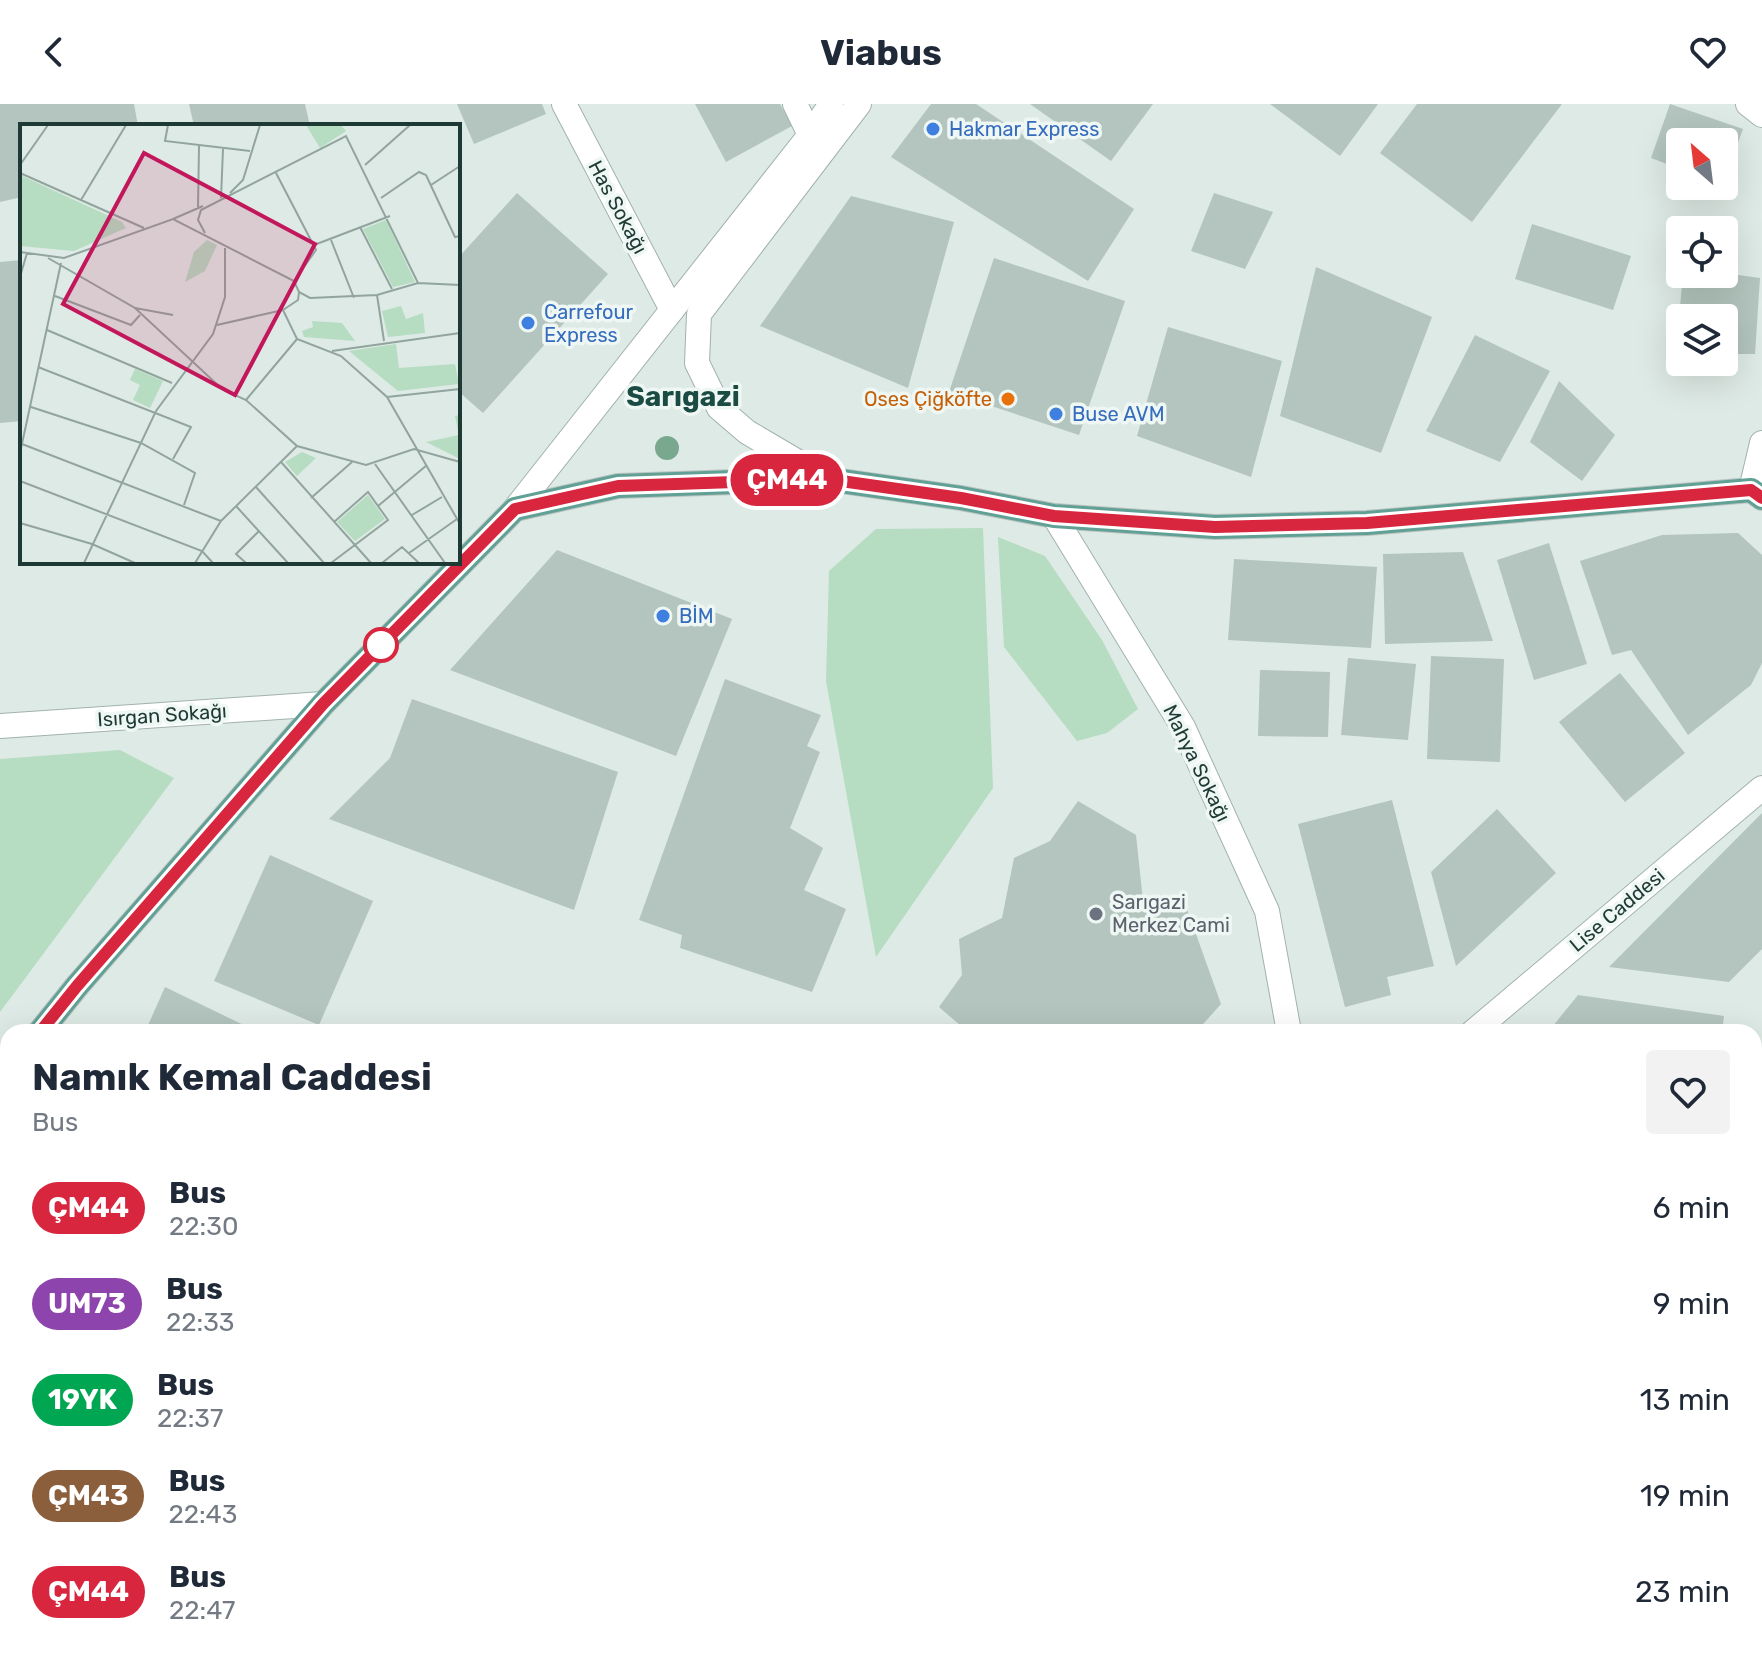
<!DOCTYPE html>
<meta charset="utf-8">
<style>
body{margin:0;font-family:Rubik,sans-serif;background:#f2f2f3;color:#1f2937;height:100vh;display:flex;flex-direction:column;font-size:30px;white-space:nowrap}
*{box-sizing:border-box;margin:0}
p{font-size:26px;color:#747a83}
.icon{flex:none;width:44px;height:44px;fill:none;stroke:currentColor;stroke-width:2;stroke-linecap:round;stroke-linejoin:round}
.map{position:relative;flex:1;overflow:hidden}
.panel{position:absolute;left:0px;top:920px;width:1762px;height:632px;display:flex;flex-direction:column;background:#fff;border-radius:24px 24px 0 0;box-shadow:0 8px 32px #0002}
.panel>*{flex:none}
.badge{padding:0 16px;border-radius:26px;font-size:28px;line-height:52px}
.needle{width:52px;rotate:332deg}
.fabs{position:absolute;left:1666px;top:24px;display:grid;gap:16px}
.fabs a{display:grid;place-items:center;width:72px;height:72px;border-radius:8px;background:#fff;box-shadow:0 8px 32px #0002;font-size:40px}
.map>.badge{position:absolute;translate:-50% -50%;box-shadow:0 0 0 4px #fff}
.round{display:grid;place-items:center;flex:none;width:84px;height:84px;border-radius:8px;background:#f2f2f3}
.head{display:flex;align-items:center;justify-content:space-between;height:136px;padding:0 32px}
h1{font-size:38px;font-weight:700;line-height:60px}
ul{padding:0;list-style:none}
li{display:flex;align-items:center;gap:24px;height:96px;padding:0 32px}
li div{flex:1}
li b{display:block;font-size:30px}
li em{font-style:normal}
li .badge{min-width:88px;font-weight:700;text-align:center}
header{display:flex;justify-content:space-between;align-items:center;height:104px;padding:0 32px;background:#fff;font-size:36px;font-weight:700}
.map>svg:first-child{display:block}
.green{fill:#b6dcc2}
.building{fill:#b3c5be}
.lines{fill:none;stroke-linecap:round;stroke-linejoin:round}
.minor-casing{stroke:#a1b2ac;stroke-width:26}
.major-casing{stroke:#bcc4c2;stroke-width:26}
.minor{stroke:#fff;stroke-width:24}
.major{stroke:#61a195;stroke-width:24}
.tree{fill:#7aa88f}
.line-casing{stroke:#fff;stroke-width:18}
.line{stroke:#d7263d;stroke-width:12}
.shop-dot{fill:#3f7fe0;stroke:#eef7f3;stroke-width:3}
.food-dot{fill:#e8710a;stroke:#eef7f3;stroke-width:3}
.stop-dot{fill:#fff;stroke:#d7263d;stroke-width:4}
.worship-dot{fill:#6b7280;stroke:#eef7f3;stroke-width:3}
.labels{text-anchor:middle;stroke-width:7;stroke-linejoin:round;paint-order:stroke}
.shop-label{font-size:20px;fill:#366cbe;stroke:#eef7f3;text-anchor:start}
.street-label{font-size:20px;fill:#1f3a34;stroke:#eef7f3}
.food-label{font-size:20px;fill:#c56008;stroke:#eef7f3;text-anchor:end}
.worship-label{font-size:20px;fill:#5b616d;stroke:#eef7f3;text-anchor:start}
.district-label{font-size:28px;font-weight:bold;fill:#1b4c43;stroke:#eef7f3}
.inset-road{fill:none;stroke:#92a49e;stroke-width:2}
.view{fill:#c2185b;fill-opacity:0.15;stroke:#c2185b;stroke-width:4}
.inset-edge{fill:none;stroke:#1f3a34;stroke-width:4}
</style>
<header><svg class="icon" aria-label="back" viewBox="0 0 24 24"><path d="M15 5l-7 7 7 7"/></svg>Viabus<svg class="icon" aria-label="heart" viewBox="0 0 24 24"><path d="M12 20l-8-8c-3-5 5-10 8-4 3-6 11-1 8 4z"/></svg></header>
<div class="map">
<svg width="1762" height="1552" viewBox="0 0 1762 1552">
<rect width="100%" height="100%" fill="#deeae5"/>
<!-- green -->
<g class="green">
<path d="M 983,424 L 993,684 L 876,853 L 826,577 L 829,467 L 876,425 Z"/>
<path d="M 998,433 L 1045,452 L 1102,536 L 1138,605 L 1107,629 L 1077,637 L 1004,543 Z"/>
<path d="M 120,646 L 174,674 L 0,908 L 0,655 Z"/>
</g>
<!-- building -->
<g class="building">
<path d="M 0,0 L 134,0 L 138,22 L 22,22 L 22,93 L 0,98 Z"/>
<path d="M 189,0 L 305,0 L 310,22 L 194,22 Z"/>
<path d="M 457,0 L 542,0 L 546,10 L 474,40 Z"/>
<path d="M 695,0 L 780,0 L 792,22 L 726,58 Z"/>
<path d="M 931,0 L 976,0 L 1134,105 L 1088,177 L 891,53 Z"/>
<path d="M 1030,0 L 1153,0 L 1111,57 Z"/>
<path d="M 1270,0 L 1378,0 L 1340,52 Z"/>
<path d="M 1417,0 L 1562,0 L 1472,118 L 1380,49 Z"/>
<path d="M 1670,0 L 1743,25 L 1724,76 L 1724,38 L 1680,38 L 1680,65 L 1651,54 Z"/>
<path d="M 517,89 L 608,170 L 483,309 L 458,287 L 458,154 Z"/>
<path d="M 1214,89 L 1273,108 L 1245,165 L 1191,147 Z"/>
<path d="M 851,92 L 954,118 L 908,284 L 760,222 Z"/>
<path d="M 1532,120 L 1631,152 L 1613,206 L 1515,175 Z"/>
<path d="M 994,154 L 1125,197 L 1079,331 L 949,288 Z"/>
<path d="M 22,156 L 22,317 L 0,319 L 0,158 Z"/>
<path d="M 1316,163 L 1432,213 L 1381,349 L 1280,312 Z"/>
<path d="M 1683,170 L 1724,169 L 1760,174 L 1755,250 L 1724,250 L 1724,214 L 1679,214 Z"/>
<path d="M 1678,222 L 1680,222 L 1680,249 L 1675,249 Z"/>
<path d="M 1168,223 L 1282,257 L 1251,373 L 1137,332 Z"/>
<path d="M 1475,231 L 1550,267 L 1500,358 L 1426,327 Z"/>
<path d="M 1559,277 L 1615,331 L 1582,377 L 1530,338 Z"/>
<path d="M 1738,429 L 1762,451 L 1762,559 L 1751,581 L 1688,631 L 1631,546 L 1612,551 L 1580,457 L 1662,431 Z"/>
<path d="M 1549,439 L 1587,560 L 1534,576 L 1497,456 Z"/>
<path d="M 557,446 L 732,515 L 676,652 L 450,566 Z"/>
<path d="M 1463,448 L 1493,537 L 1385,540 L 1383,450 Z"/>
<path d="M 1234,455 L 1377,463 L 1371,544 L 1228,536 Z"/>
<path d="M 1431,552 L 1504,555 L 1500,658 L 1427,655 Z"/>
<path d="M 1348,554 L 1416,560 L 1408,636 L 1341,631 Z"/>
<path d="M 1260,566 L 1330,568 L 1328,633 L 1258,632 Z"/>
<path d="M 1620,569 L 1685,649 L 1625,698 L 1559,618 Z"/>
<path d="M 725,575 L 821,611 L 807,642 L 820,648 L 790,724 L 823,744 L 804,786 L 846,805 L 812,888 L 680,844 L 682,831 L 639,816 Z"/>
<path d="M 412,595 L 618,668 L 574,806 L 329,715 L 390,654 Z"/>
<path d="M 1392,696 L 1434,862 L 1387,873 L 1391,891 L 1345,903 L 1298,720 Z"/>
<path d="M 1078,697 L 1136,731 L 1143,797 L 1187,805 L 1221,900 L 1196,928 L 968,928 L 939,903 L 962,871 L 959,835 L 1002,814 L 1014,754 L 1050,737 Z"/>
<path d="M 1497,705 L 1556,769 L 1456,862 L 1431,768 Z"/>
<path d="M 1762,709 L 1762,845 L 1729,878 L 1609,863 Z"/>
<path d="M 270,751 L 373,797 L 319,921 L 214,877 Z"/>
<path d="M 165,883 L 258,928 L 145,928 Z"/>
<path d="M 1578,891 L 1724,912 L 1722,928 L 1548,928 Z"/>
<path d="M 1762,1257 L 1762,1312 L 1754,1310 L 1754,1282 Z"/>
<path d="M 275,1544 L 399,1544 L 400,1552 L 231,1552 L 230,1548 Z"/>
<rect x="432" y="1544" width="85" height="8"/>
<path d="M 1003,1544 L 1188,1544 L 1184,1552 L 1004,1552 Z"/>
</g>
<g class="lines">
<defs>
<g id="minor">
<path d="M 564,0 L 672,206"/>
<path d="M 795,0 L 810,31"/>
<path d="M 1748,0 L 1762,11"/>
<path d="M 827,375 L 747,328 L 719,304 L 697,259 L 699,210 L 859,0"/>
<path d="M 1751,386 L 1762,339"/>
<path d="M 515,405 L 810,31 L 831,0"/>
<path d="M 1054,412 L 1183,623 L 1267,807 L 1289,928"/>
<path d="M 0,622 L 323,600"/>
<path d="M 1473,928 L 1762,684"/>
<path d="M 0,1508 L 8,1507"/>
<path d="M 1270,1552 L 1273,1544"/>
</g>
<g id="major">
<path d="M 40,928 L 77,882 L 323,600 L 515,405 L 618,382 L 827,375 L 961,394 L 1054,412 L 1215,423 L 1367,419 L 1751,386 L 1762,394"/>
<path d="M 0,977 L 8,967"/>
<path d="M 0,1228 L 8,1229"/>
<path d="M 1576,1544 L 1610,1552"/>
<path d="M 1702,1552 L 1762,1547"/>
</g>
</defs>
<!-- minor casing -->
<use href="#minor" class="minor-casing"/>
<!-- major casing -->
<use href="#major" class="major-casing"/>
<!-- minor -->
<use href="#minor" class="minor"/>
<!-- major -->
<use href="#major" class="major"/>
</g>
<!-- trees -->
<circle class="tree" cx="667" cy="344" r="12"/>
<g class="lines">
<defs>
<path id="line" d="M 40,928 L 77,882 L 323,600 L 515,405 L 618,382 L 827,375 L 961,394 L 1054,412 L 1215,423 L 1367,419 L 1751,386 L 1762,394"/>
</defs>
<!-- line casing -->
<use href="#line" class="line-casing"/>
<!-- line -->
<use href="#line" class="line"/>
</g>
<!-- markers -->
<g class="shop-dot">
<circle cx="933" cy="25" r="8"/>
<circle cx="528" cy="219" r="8"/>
<circle cx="1056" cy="310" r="8"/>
<circle cx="663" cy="512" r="8"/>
</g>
<circle class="food-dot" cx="1008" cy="295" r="8"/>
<circle class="stop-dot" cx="381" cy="541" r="16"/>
<circle class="worship-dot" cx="1096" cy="810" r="8"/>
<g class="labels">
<!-- shop labels -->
<g class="shop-label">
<text x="949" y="32">Hakmar Express</text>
<text x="544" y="215">Carrefour<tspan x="544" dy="23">Express</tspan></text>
<text x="1072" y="317">Buse AVM</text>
<text x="679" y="519">BİM</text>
</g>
<!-- street labels -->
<g class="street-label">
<text transform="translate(618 103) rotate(62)" y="7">Has Sokağı</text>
<text transform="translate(162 611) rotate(-4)" y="7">Isırgan Sokağı</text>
<text transform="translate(1197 659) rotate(64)" y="7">Mahya Sokağı</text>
<text transform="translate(1617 806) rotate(-40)" y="7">Lise Caddesi</text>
</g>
<!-- food labels -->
<g class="food-label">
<text x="992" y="302">Oses Çiğköfte</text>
</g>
<!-- worship labels -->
<g class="worship-label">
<text x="1112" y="805">Sarıgazi<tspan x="1112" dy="23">Merkez Cami</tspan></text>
</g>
<!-- district labels -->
<g class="district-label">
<text x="683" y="302">Sarıgazi</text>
</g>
</g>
<!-- overview -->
<g transform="translate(20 20)">
<rect width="440" height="440" fill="#deeae5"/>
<path d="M 286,1 L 321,1 L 326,7 L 300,24 ZM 0,51 L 102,98 L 106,104 L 54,127 L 0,122 ZM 366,96 L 395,158 L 373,163 L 343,105 ZM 187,116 L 197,121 L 185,147 L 165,158 L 174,128 ZM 381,182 L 386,195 L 403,189 L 405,209 L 368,213 L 362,187 ZM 292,197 L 322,199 L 335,217 L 284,213 L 282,207 L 293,203 ZM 376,220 L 379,244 L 435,240 L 439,260 L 378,267 L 329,227 ZM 115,245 L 143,257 L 130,284 L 113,276 L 120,261 L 110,256 ZM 440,291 L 440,335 L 406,318 L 439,311 L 435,292 ZM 282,328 L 296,334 L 277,352 L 265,338 ZM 348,371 L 365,395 L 335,417 L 317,398 Z" fill="#b6dcc2"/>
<path class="inset-road" d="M 148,1 L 145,17 L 230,27M 0,41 L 28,1M 345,41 L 390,1M 0,49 L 124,104M 256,49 L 296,126 L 274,157M 411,61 L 440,42M 210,69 L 223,56 L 240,1M 201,74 L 203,25M 361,74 L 399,48 L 406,51 L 435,113 L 440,112M 61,76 L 106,1M 178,84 L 179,22M 153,95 L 183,82M 340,103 L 372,165M 185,109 L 178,96 L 181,86 L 326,12 L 398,159M 311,116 L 334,174M 294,121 L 370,92M 0,128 L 44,134 L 153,95 L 274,157 L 279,168 L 290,174 L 357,171 L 398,159 L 440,161M 28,134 L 115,184 L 202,265 L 226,276 L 277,322 L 346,341 L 394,325 L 440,338M 0,153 L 7,129M 279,168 L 278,176 L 263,186 L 277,215 L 321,232 L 367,273 L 440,400M 357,171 L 364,217M 35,172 L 111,201 L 120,191M 115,184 L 153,191M 197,201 L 263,186M 27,206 L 152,259M 312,227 L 440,209M 18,243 L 171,303 L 153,335M 367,273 L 440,265M 226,276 L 277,215M 11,283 L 121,319 L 175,349 L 164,381M 2,320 L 201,397M 0,329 L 41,139M 261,338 L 351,439M 355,340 L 425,439M 0,357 L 182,427 L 193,439M 236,363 L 304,439M 291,374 L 332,338M 216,382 L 268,439M 358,382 L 407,341M 392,391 L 422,373M 0,399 L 72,420 L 115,439M 389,429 L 437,395M 64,439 L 136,287 L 193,210 L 205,173 L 205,124M 175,439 L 201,397 L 277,322M 226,439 L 216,430 L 239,407M 311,439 L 368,396 L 348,368 L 314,398M 362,439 L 382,423 L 399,439"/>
<path class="view" d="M 124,29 L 295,120 L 215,271 L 43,180 Z"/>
<rect width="440" height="440" class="inset-edge"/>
</g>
</svg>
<div class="fabs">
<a><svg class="needle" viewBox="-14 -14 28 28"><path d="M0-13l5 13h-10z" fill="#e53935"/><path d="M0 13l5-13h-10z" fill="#747a83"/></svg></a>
<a><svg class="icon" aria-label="locate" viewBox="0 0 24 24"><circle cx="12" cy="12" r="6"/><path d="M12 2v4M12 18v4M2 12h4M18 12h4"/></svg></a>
<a><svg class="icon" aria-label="layers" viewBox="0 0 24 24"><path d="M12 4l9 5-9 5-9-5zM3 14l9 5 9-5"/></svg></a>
</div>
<b class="badge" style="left:787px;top:376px;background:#d7263d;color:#fff">ÇM44</b>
<section class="panel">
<div class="head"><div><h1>Namık Kemal Caddesi</h1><p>Bus</p></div><a class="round"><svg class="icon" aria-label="heart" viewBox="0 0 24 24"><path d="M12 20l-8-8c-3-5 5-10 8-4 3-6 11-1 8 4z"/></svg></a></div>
<ul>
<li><span class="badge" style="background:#d7263d;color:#fff">ÇM44</span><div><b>Bus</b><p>22:30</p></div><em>6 min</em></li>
<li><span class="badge" style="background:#8e44ad;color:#fff">UM73</span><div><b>Bus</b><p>22:33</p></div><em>9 min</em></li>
<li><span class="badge" style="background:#00a651;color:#fff">19YK</span><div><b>Bus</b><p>22:37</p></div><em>13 min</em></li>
<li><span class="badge" style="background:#8b5e3c;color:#fff">ÇM43</span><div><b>Bus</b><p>22:43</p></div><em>19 min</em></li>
<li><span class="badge" style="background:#d7263d;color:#fff">ÇM44</span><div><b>Bus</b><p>22:47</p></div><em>23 min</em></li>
</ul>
</section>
</div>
